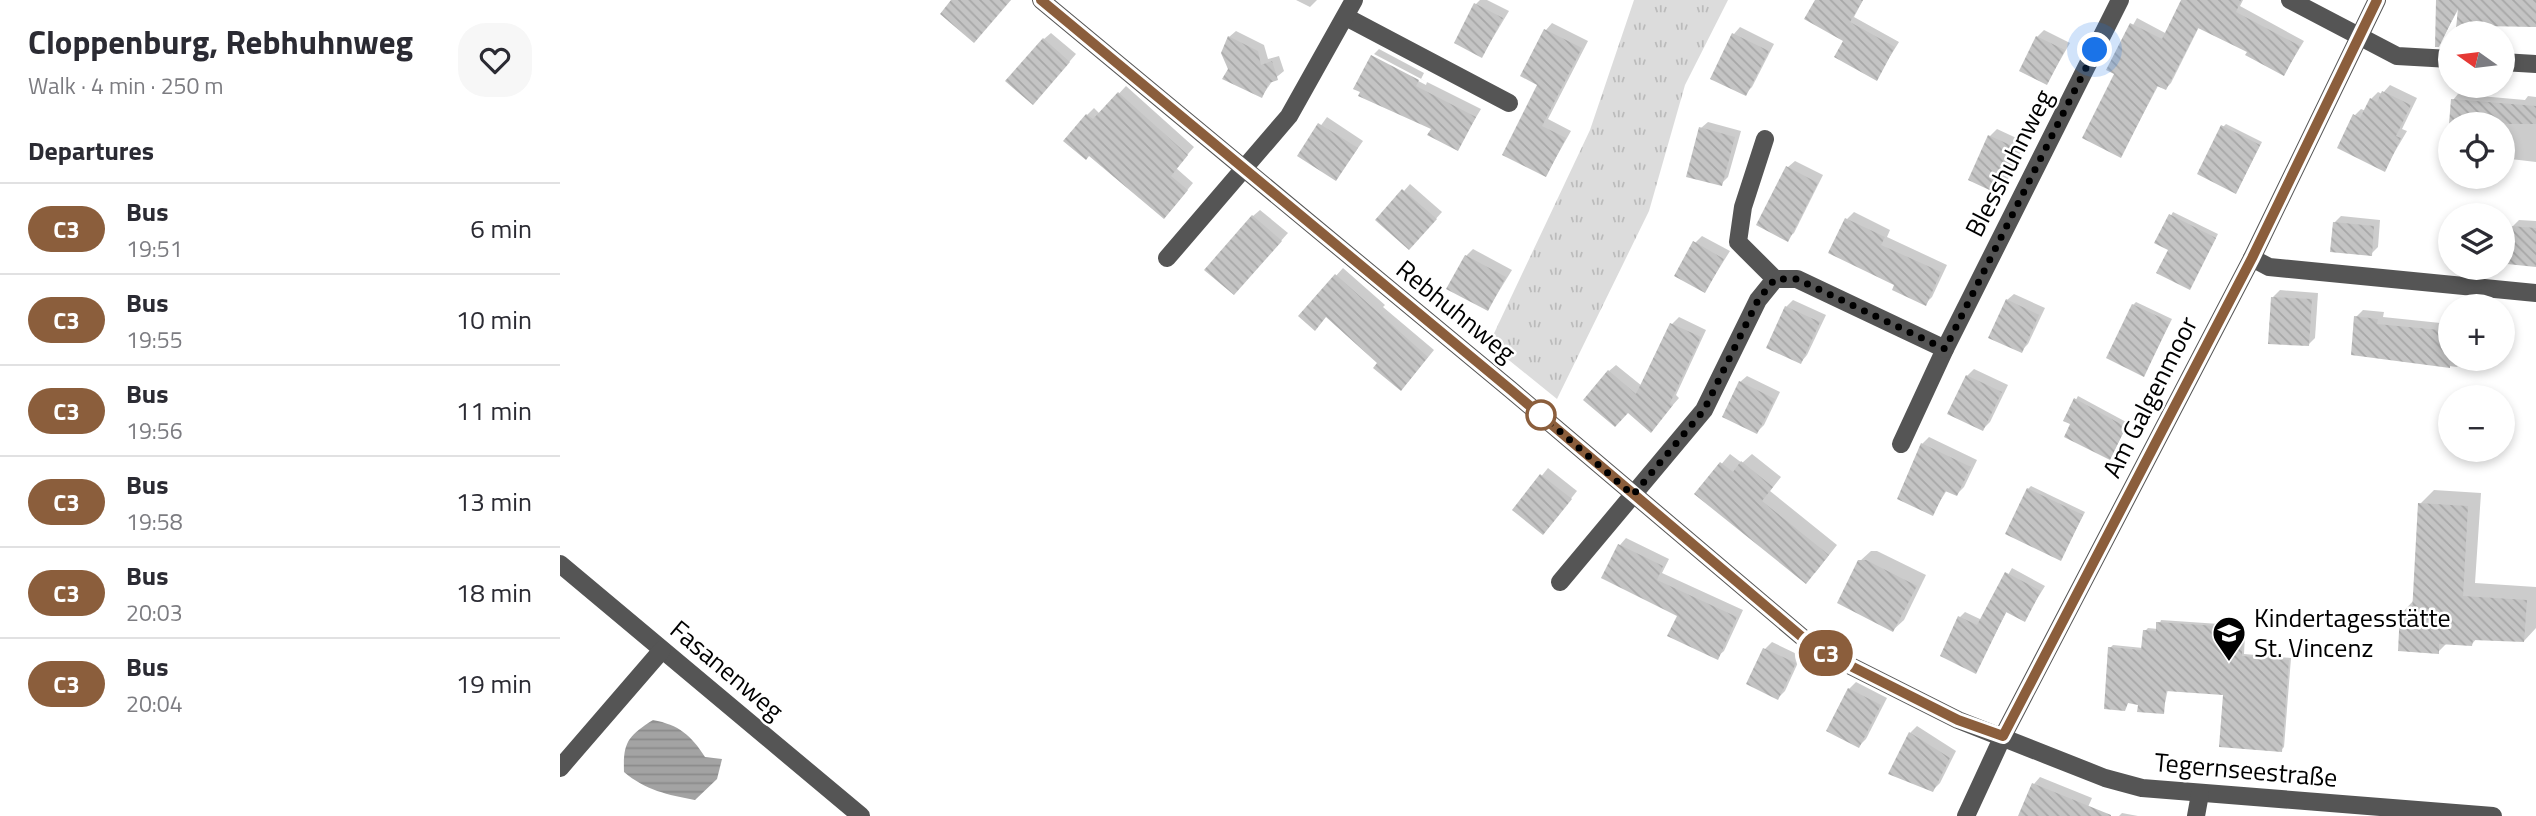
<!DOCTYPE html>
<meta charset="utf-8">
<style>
body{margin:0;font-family:"Titillium Web",sans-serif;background:#f7f7f7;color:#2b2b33;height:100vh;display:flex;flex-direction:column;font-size:26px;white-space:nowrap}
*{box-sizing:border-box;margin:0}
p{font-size:23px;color:#7c7c81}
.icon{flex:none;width:38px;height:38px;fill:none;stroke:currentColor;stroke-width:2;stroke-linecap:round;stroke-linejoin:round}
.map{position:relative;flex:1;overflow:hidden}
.panel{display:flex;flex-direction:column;background:#fff;width:560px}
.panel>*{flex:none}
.badge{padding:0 14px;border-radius:23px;font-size:24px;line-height:46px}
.needle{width:46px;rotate:284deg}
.tools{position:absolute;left:1878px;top:21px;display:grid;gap:14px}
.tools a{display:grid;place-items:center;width:77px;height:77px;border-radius:50%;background:#fff;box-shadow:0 4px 10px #0003;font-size:35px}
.you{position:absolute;width:35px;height:35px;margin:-18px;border:5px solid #fff;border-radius:50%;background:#1a73e8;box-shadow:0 0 0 10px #1a73e833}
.map>.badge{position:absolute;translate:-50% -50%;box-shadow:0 0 0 4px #fff}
h2{padding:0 28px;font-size:26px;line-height:63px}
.round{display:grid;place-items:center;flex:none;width:74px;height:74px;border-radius:28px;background:#f7f7f7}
.headline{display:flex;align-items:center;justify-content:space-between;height:119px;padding:0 28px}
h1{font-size:33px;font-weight:700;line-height:52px}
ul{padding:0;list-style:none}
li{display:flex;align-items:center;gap:21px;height:91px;padding:0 28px;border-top:2px solid #e1e1e2}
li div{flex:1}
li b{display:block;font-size:26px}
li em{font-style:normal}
li .badge{min-width:77px;font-weight:700;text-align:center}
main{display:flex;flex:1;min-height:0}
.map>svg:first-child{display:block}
.park{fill:url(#park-tufts)}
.water{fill:url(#water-rules)}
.shadow{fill:#0003}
.building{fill:url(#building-back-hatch)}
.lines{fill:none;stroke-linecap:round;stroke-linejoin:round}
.minor{stroke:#555;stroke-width:18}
.line-casing{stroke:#fff;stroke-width:16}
.line{stroke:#8b5e3c;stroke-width:10}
.walk{stroke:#000;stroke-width:7;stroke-dasharray:0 12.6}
.stop-dot{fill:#fff;stroke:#8b5e3c;stroke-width:3.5}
.labels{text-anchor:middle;stroke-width:5;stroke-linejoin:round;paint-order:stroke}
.street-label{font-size:26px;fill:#000;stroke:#fff}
.poi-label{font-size:26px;fill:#000;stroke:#fff;text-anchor:start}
</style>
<main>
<section class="panel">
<div class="headline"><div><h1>Cloppenburg, Rebhuhnweg</h1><p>Walk · 4 min · 250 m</p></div><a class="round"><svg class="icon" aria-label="heart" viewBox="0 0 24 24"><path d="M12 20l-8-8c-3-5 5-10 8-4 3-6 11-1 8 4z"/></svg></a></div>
<h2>Departures</h2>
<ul>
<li><span class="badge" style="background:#8b5e3c;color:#fff">C3</span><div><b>Bus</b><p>19:51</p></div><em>6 min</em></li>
<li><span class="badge" style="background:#8b5e3c;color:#fff">C3</span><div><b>Bus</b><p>19:55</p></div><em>10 min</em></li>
<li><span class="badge" style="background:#8b5e3c;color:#fff">C3</span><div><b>Bus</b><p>19:56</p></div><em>11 min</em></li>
<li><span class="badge" style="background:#8b5e3c;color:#fff">C3</span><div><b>Bus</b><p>19:58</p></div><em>13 min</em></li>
<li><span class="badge" style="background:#8b5e3c;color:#fff">C3</span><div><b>Bus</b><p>20:03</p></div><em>18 min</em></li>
<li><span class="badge" style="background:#8b5e3c;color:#fff">C3</span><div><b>Bus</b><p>20:04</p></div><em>19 min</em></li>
</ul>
</section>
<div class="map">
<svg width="1976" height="816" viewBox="0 0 1976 816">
<defs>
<pattern id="park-tufts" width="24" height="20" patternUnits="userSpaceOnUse" patternTransform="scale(1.75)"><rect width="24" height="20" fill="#dcdcdc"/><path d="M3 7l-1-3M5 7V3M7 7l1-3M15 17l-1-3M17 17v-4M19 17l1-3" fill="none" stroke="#bbb"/></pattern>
<pattern id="water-rules" width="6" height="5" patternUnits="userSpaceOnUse" patternTransform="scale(1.75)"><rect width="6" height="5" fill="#a3a3a3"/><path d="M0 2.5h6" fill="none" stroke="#8b8b8b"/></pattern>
<pattern id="building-back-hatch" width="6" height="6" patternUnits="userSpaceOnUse" patternTransform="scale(1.75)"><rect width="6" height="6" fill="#c4c4c4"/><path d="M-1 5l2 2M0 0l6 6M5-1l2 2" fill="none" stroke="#a7a7a7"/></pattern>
</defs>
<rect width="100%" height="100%" fill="#fff"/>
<!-- park -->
<path class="park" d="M 1074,0 L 1168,0 L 1125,85 L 1089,211 L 997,399 L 929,344 L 1030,130 Z"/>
<!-- water -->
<path class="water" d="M 93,720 C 119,725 131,735 145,757 L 162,759 L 157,779 L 135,800 C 108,795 85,790 64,772 C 63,742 68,736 93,720 Z"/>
<!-- shadow -->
<g class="shadow">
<path d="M 736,0 L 757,0 L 750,7 Z"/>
<path d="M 920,0 L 927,0 L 949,11 L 922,56 L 916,4 Z"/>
<path d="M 1257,0 L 1303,0 L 1294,17 L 1339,42 L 1316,79 Z"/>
<path d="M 1623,0 L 1683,0 L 1680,6 L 1744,41 L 1724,74 L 1689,51 L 1639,27 L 1611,83 L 1606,88 L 1599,84 L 1561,156 L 1557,73 L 1548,69 L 1577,18 L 1607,34 Z"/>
<path d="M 1878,0 L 1976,0 L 1976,27 L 1923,24 L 1920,28 L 1900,6 L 1879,45 Z"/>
<path d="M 992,23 L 1028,41 L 988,119 L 1011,131 L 986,175 L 944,154 L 980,84 L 962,75 L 986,30 Z"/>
<path d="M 1180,27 L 1214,44 L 1192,87 L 1185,94 L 1152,78 L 1174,34 Z"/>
<path d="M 1484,30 L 1510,43 L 1487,83 L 1477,37 Z"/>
<path d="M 676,31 L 704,45 L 708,59 L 719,56 L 724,71 L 713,80 L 702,96 L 670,69 L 669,37 Z"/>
<path d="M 491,33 L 516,54 L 480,96 L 484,39 Z"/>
<path d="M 819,49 L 864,73 L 861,79 L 921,109 L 897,149 L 873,128 L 812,57 L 866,85 L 867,82 L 814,54 Z"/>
<path d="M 1830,85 L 1857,98 L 1842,129 L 1847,131 L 1824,170 L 1795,115 L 1801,109 L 1806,111 L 1811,99 L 1818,92 L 1822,94 Z"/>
<path d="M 566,86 L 634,147 L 616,168 L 633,183 L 611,210 L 527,115 L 534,108 L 540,114 Z"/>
<path d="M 1898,94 L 1965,100 L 1968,96 L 1976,97 L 1976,162 L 1942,158 L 1942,124 L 1891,124 L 1893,100 Z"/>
<path d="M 767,117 L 803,141 L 776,179 L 739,156 Z"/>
<path d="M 1148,122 L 1181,131 L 1168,177 L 1161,184 L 1141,128 Z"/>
<path d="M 1666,124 L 1702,142 L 1678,189 L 1663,127 Z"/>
<path d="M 1437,129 L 1465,142 L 1445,186 L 1438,192 L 1430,136 Z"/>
<path d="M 1235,161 L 1263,175 L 1234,233 L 1227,239 L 1228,167 Z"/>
<path d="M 850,184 L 882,212 L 856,241 L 844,191 Z"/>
<path d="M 700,210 L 728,233 L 680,286 L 693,216 Z"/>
<path d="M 1294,212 L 1330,230 L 1327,237 L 1387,265 L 1372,297 L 1365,304 L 1337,284 L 1287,219 Z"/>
<path d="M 1613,212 L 1658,234 L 1630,288 L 1610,249 L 1596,242 Z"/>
<path d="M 1781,216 L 1820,220 L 1818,247 L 1811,254 L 1774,223 Z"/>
<path d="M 1959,220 L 1976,221 L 1976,265 L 1952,227 Z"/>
<path d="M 1142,236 L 1170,251 L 1145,291 L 1135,243 Z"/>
<path d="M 913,249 L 952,270 L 928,309 L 906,256 Z"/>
<path d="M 783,268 L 825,305 L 823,307 L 874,350 L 848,382 L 766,315 L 740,316 Z"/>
<path d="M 1720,290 L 1758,293 L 1755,338 L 1748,345 L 1713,297 Z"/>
<path d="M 1454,294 L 1485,308 L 1468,344 L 1461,351 L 1447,300 Z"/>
<path d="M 1233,300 L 1266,315 L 1247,355 L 1241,362 L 1226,307 Z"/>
<path d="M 1576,302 L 1612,319 L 1584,375 L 1573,305 Z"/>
<path d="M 1803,310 L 1824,312 L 1823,317 L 1890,324 L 1890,359 L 1903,360 L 1897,367 L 1793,354 L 1796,317 Z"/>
<path d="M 1119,317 L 1146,330 L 1116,395 L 1119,398 L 1097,423 L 1068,411 L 1049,371 L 1056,365 L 1082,386 L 1112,324 Z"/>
<path d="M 1414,369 L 1448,385 L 1430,422 L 1423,429 L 1407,376 Z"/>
<path d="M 1187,376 L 1220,392 L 1204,425 L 1197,432 L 1180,382 Z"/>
<path d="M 1518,396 L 1568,423 L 1552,455 L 1505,420 Z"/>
<path d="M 1369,437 L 1417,460 L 1404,487 L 1397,494 L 1387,490 L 1372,514 L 1362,444 Z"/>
<path d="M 1170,454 L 1182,463 L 1192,454 L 1221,477 L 1210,491 L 1277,545 L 1255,573 L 1136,494 Z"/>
<path d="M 988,468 L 1017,491 L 989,526 L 954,510 Z"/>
<path d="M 1471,486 L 1525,512 L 1501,559 L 1468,489 Z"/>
<path d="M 1874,490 L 1921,493 L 1915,583 L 1976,587 L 1976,628 L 1964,641 L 1917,638 L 1912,644 L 1887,643 L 1878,652 L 1842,613 L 1854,600 L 1860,504 Z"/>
<path d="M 1066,538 L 1109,559 L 1102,573 L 1183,610 L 1164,651 L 1157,657 L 1060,545 Z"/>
<path d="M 1311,551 L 1317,551 L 1366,575 L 1344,620 L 1333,630 L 1300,561 Z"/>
<path d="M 1452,568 L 1485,586 L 1464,620 L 1447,611 L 1416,671 L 1400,617 L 1405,612 L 1422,620 Z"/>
<path d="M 1601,620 L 1674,625 L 1673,634 L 1685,635 L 1684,654 L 1731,658 L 1724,747 L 1721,750 L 1665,694 L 1608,689 L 1603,712 L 1569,701 L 1564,709 L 1550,648 L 1553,645 L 1583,648 L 1585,631 L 1588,628 L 1598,629 Z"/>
<path d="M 1212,642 L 1241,656 L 1225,691 L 1218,698 L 1188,683 L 1205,649 Z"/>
<path d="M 1296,682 L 1327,698 L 1306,739 L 1299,746 L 1289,689 Z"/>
<path d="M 1357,726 L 1396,751 L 1380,783 L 1373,790 L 1350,733 Z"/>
<path d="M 1480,777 L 1532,798 L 1524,816 L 1466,816 L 1474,784 Z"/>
<path d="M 1562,813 L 1578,816 L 1559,816 Z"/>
</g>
<!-- building -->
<g class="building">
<path d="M 391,0 L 451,0 L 414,43 L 380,14 Z"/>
<path d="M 1255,0 L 1303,0 L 1290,22 L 1335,47 L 1317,81 L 1274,57 L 1283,41 L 1244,19 Z"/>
<path d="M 1621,0 L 1681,0 L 1676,12 L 1740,46 L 1724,76 L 1685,55 L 1687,52 L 1638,28 L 1606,90 L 1597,86 L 1561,158 L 1522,138 L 1554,74 L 1546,70 L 1570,23 L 1602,39 Z"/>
<path d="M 1876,0 L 1976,0 L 1976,27 L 1920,26 L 1920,30 L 1896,29 L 1898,8 L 1879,47 L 1875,47 Z"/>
<path d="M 914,3 L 943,18 L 922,58 L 894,43 Z"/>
<path d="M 984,29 L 1022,48 L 982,126 L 1006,138 L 986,177 L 942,155 L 977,85 L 960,76 Z"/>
<path d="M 1172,33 L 1209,51 L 1186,96 L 1150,79 Z"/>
<path d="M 668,36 L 698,51 L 701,65 L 712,61 L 718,80 L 709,83 L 702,98 L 662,79 L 668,69 L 661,53 Z"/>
<path d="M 1476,36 L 1505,50 L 1487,85 L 1459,71 Z"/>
<path d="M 483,38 L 510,62 L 473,105 L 445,81 Z"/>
<path d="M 811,55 L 859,80 L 856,86 L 916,117 L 898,151 L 867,135 L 871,129 L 798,96 L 800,92 L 793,89 Z"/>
<path d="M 1822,91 L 1851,105 L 1836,136 L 1841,138 L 1825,172 L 1777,148 L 1793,114 L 1800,118 L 1810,98 L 1817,102 Z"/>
<path d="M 558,92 L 628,155 L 611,176 L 628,190 L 604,219 L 529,156 L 526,160 L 503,141 L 526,114 L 533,119 Z"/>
<path d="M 1891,99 L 1976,106 L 1976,124 L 1889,124 Z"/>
<path d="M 758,123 L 798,148 L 776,181 L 737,156 Z"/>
<path d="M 1661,125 L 1700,145 L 1676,194 L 1637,174 Z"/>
<path d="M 1139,127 L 1175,137 L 1162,186 L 1126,177 Z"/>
<path d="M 1428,135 L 1459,149 L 1438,194 L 1408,180 Z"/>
<path d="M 1226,166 L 1258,183 L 1228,242 L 1196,225 Z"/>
<path d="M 842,189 L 877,219 L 849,250 L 815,220 Z"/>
<path d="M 1609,214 L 1656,238 L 1630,290 L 1596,273 L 1608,250 L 1594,243 Z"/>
<path d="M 692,215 L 722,241 L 674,295 L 644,270 Z"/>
<path d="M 1285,218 L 1325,237 L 1321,245 L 1381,272 L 1366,306 L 1332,290 L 1334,285 L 1268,253 Z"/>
<path d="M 1773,222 L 1814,226 L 1812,256 L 1770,252 Z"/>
<path d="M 1950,226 L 1976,228 L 1976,267 L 1947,264 Z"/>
<path d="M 1133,241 L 1164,259 L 1145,293 L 1114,276 Z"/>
<path d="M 905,255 L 946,277 L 928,311 L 886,289 Z"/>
<path d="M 775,274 L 868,357 L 841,391 L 813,368 L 817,363 L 766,317 L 755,331 L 738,316 Z"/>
<path d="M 1711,297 L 1752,299 L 1749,346 L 1708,344 Z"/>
<path d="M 1446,299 L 1479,315 L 1462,353 L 1428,338 Z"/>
<path d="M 1572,304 L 1610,322 L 1584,377 L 1546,358 Z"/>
<path d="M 1225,306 L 1260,322 L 1241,364 L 1206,348 Z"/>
<path d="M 1794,316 L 1818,319 L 1817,324 L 1890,331 L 1890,368 L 1791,355 Z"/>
<path d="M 1110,323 L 1141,337 L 1110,403 L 1113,405 L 1091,433 L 1068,413 L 1055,427 L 1023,400 L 1048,370 L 1076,394 Z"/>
<path d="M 1406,375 L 1442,392 L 1423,431 L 1387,414 Z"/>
<path d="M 1179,381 L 1215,399 L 1197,434 L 1162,417 Z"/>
<path d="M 1514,398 L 1566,427 L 1550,460 L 1504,437 L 1510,424 L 1503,421 Z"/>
<path d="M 1361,443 L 1411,467 L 1397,496 L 1385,491 L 1373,516 L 1337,499 Z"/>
<path d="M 1181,461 L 1213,487 L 1202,501 L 1269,555 L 1246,584 L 1134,494 L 1160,462 L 1173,472 Z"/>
<path d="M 980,474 L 1012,499 L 983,535 L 952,510 Z"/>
<path d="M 1467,488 L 1523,515 L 1501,561 L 1445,534 Z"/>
<path d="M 1858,503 L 1908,506 L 1903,596 L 1967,600 L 1964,642 L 1913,640 L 1912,646 L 1879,644 L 1879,654 L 1838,651 L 1840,612 L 1852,613 Z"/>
<path d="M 1058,544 L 1103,566 L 1097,580 L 1177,617 L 1158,660 L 1107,636 L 1117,616 L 1041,578 Z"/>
<path d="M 1298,560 L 1306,560 L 1357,586 L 1333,632 L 1277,603 Z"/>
<path d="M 1445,572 L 1481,591 L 1465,622 L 1446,612 L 1416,674 L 1380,656 L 1398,616 L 1417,625 Z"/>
<path d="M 1596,622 L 1672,627 L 1671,636 L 1683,637 L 1682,656 L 1729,660 L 1722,752 L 1659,747 L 1663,695 L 1606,691 L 1604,714 L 1577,712 L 1578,705 L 1568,703 L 1565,711 L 1544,709 L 1548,647 L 1581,650 L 1583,630 L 1596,631 Z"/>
<path d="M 1203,648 L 1236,663 L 1218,700 L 1186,684 Z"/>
<path d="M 1288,688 L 1321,705 L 1299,748 L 1266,731 Z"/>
<path d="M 1349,732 L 1390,758 L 1373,792 L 1328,774 Z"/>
<path d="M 1472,783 L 1551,815 L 1551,816 L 1458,816 Z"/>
</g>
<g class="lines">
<!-- minor -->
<g class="minor">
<path d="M 481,0 L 951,390 L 1255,648 L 1398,720 L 1545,778 L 1582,788 L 1933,816"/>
<path d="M 1730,0 L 1837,56 L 1890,59"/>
<path d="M 786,17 L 949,103"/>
<path d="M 1942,62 L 1976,64"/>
<path d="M 1205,139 L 1183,207 L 1178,242 L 1215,279"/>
<path d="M 607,258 L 729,116 L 794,0"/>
<path d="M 1692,258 L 1709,267 L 1976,293"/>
<path d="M 1341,444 L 1385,349"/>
<path d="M 0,564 L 301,816"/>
<path d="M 1000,582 L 1144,410 L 1198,300 L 1215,279 L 1237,279 L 1385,349 L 1560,0"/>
<path d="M 0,768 L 102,650"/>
<path d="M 1406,816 L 1443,736 L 1692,258 L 1817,0"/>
<path d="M 1636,816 L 1640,794"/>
</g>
</g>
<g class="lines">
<defs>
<path id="line" d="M 481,0 L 951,390 L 1255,648 L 1398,720 L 1443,736 L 1692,258 L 1817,0"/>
</defs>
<!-- line casing -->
<use href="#line" class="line-casing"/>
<!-- line -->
<use href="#line" class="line"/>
<!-- walk -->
<path class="walk" d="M 981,415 L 1073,495 L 1144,410 L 1198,300 L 1215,279 L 1237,279 L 1385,349 L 1535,50"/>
</g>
<!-- icons -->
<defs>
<symbol id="school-pin" viewBox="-11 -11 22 30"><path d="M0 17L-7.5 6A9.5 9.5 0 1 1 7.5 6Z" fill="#000" stroke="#fff"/><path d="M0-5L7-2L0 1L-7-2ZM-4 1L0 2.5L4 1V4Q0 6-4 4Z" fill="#fff"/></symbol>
</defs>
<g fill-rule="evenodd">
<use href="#school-pin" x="1650" y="614" width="38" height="52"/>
</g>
<!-- markers -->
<circle class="stop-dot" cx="981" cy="415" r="14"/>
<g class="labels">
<!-- street labels -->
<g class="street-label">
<text transform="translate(1449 163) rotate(-63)" y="9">Blesshuhnweg</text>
<text transform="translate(896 311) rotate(39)" y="9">Rebhuhnweg</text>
<text transform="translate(1590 397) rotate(-63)" y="9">Am Galgenmoor</text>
<text transform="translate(167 670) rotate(40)" y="9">Fasanenweg</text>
<text transform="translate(1686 770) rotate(5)" y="9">Tegernseestraße</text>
</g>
<!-- poi labels -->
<g class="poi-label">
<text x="1694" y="627">Kindertagesstätte<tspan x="1694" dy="30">St. Vincenz</tspan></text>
</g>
</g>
</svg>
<div class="tools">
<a><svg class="needle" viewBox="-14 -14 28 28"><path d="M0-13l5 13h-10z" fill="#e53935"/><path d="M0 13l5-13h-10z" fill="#7c7c81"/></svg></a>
<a><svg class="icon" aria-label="locate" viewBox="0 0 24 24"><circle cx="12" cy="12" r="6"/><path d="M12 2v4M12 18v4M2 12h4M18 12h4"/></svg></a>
<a><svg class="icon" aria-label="layers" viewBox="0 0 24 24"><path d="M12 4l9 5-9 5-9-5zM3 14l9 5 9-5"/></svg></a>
<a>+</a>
<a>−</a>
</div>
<div class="you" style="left:1535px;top:50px"></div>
<b class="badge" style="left:1266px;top:653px;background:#8b5e3c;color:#fff">C3</b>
</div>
</main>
